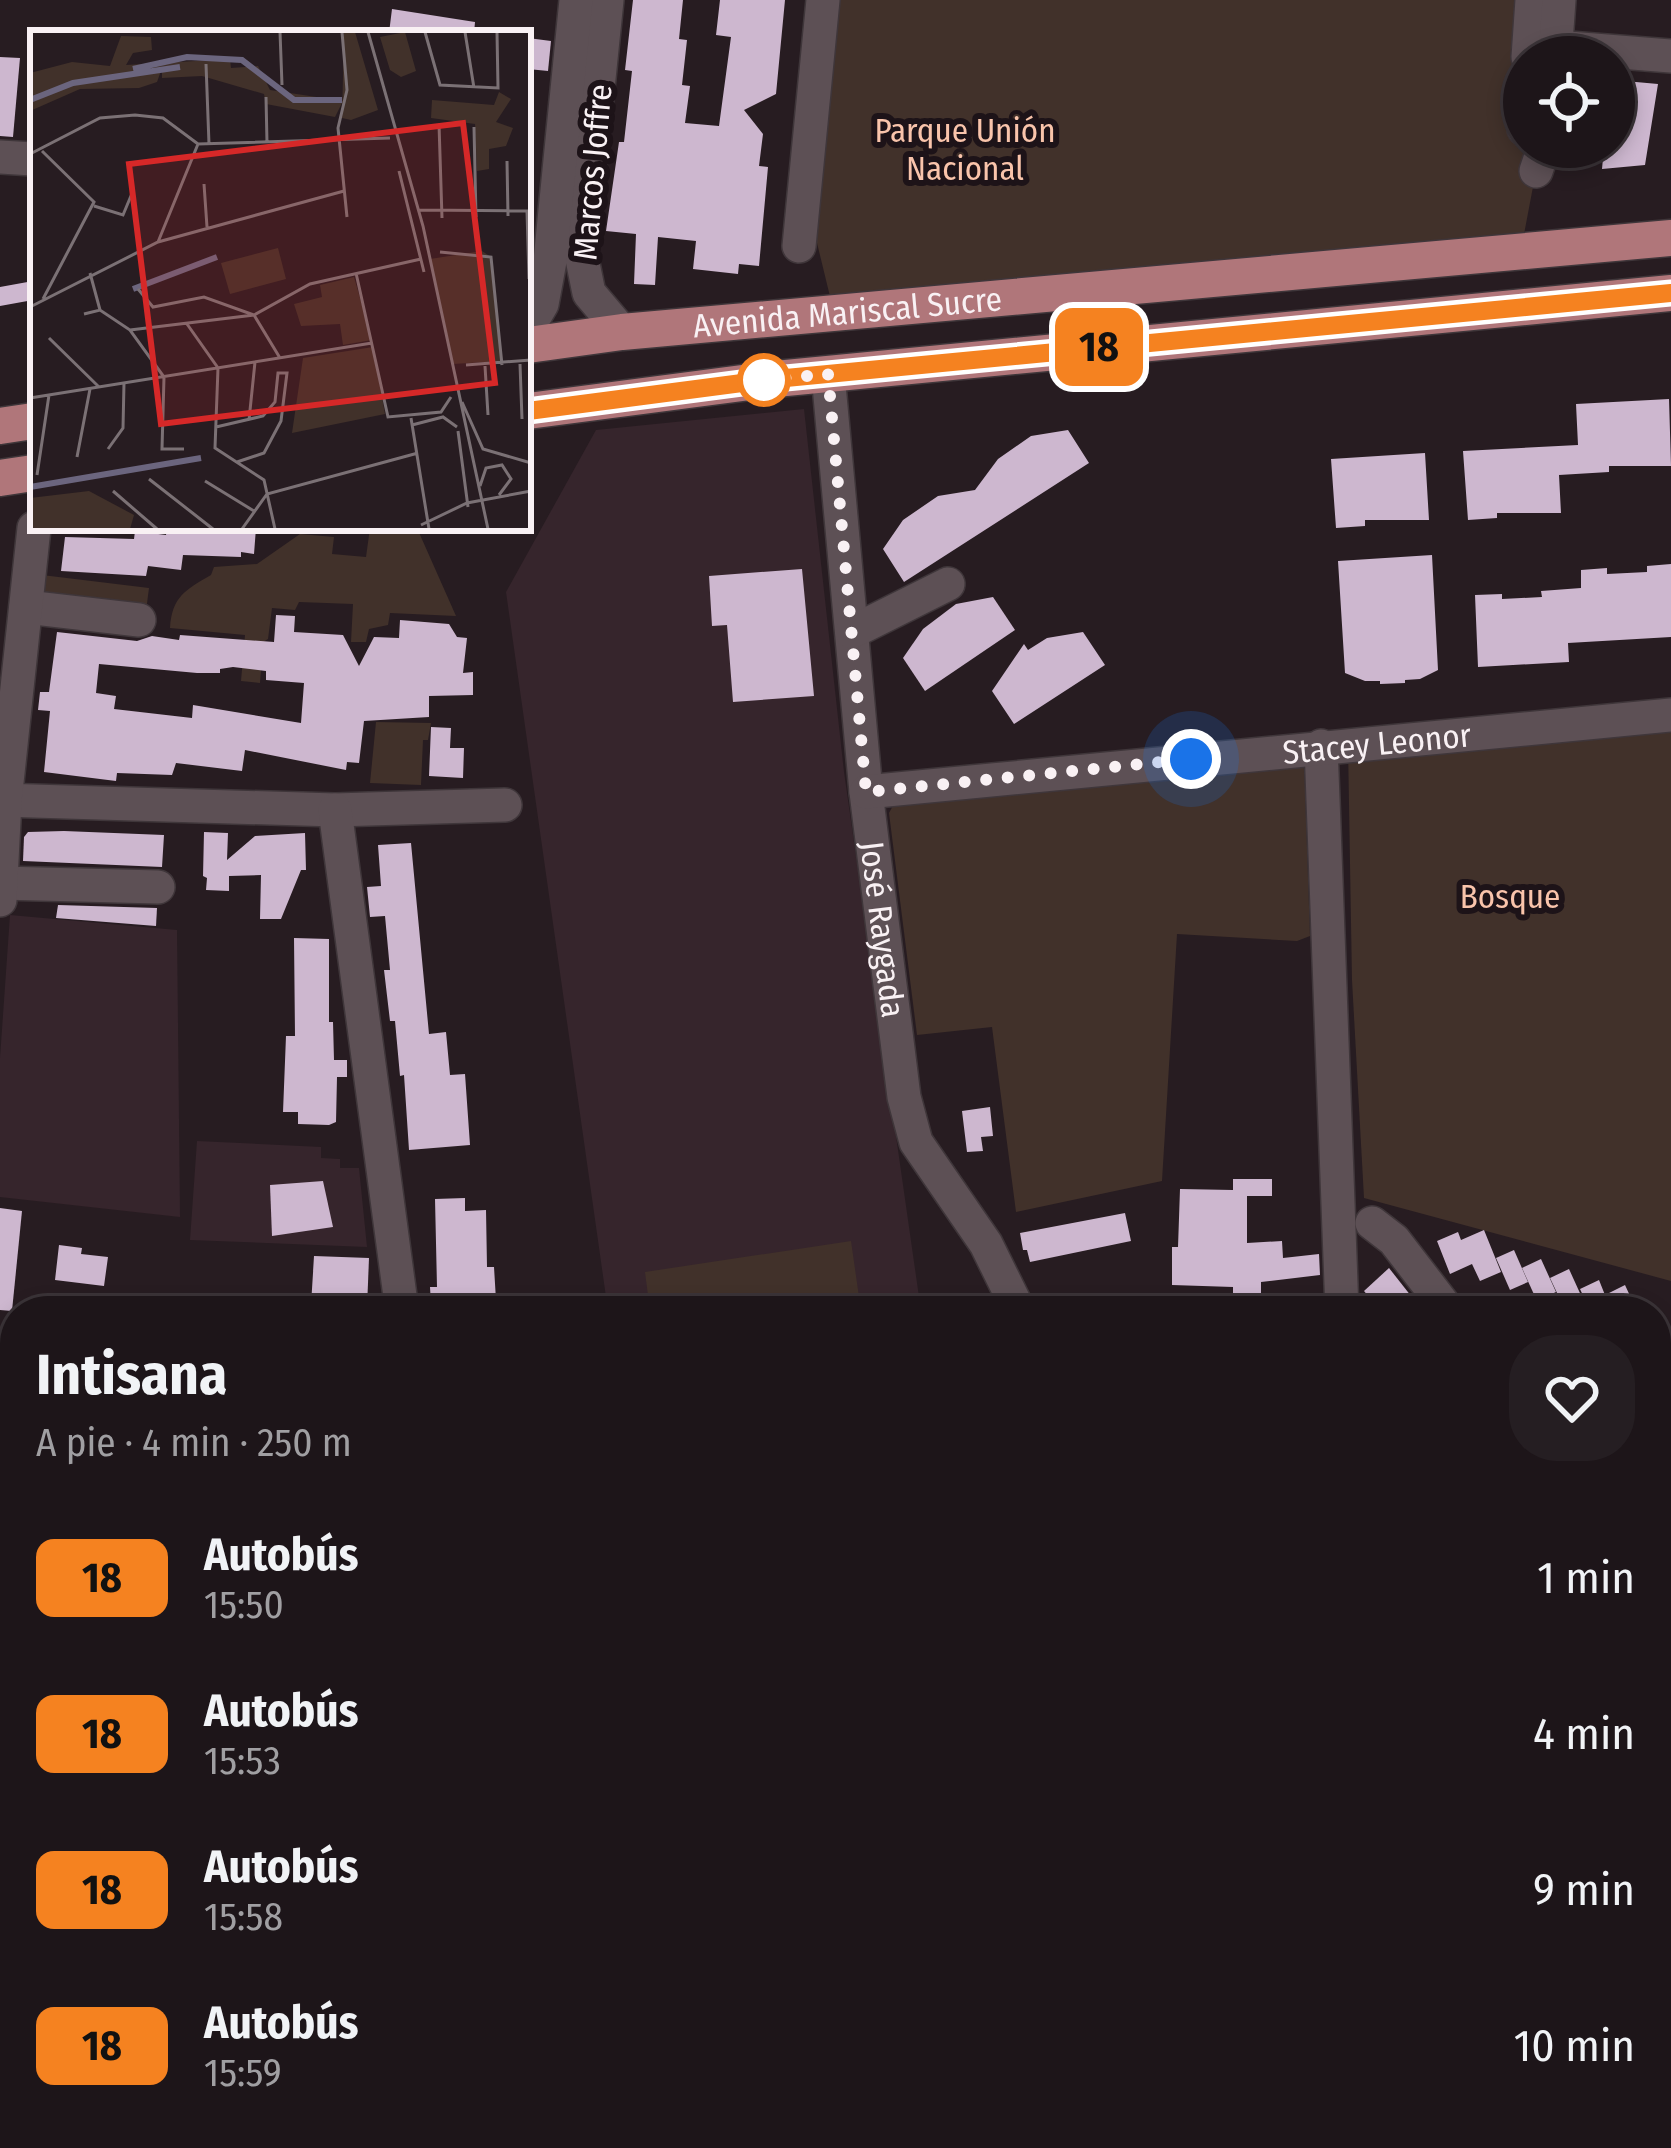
<!DOCTYPE html>
<html lang="es">
<meta charset="utf-8">
<style>
body{margin:0;font-family:"Fira Sans Condensed",sans-serif;background:#251e22;color:#f1f3f6;height:100vh;display:flex;flex-direction:column;font-size:45px;white-space:nowrap}
*{box-sizing:border-box;margin:0}
p{font-size:39px;color:#a09fa2}
.icon{flex:none;width:66px;height:66px;fill:none;stroke:currentColor;stroke-width:2;stroke-linecap:round;stroke-linejoin:round}
.map{position:relative;flex:1;overflow:hidden}
.details{position:absolute;left:0px;top:1296px;width:1671px;height:852px;display:flex;flex-direction:column;background:#1d1519;border-radius:48px 48px 0 0;box-shadow:0 6px 18px #0003,0 0 0 3px #3b3438}
.details>*{flex:none}
.badge{padding:0 24px;border-radius:18px;font-size:42px;line-height:78px}
.controls{position:absolute;left:1503px;top:36px;display:grid;gap:24px}
.controls a{display:grid;place-items:center;width:132px;height:132px;border-radius:50%;background:#1d1519;box-shadow:0 6px 18px #0003,0 0 0 3px #3b3438;font-size:60px}
.you{position:absolute;width:60px;height:60px;margin:-30px;border:9px solid #fff;border-radius:50%;background:#1a73e8;box-shadow:0 0 0 18px #1a73e833}
.map>.badge{position:absolute;translate:-50% -50%;box-shadow:0 0 0 6px #fff}
.round{display:grid;place-items:center;flex:none;width:126px;height:126px;border-radius:48px;background:#251e22}
.overview{display:flex;align-items:center;justify-content:space-between;height:204px;padding:0 36px}
h1{font-size:57px;font-weight:700;line-height:90px}
ul{padding:0;list-style:none}
li{display:flex;align-items:center;gap:36px;height:156px;padding:0 36px}
li div{flex:1}
li b{display:block;font-size:45px}
li em{font-style:normal}
li .badge{min-width:132px;font-weight:700;text-align:center}
.map>svg:first-child{display:block}
.built{fill:#36252c}
.green{fill:#41312a}
.lines{fill:none;stroke-linecap:round;stroke-linejoin:round}
.stream{stroke:#6b657e;stroke-width:6}
.building{fill:#cdb7cf;fill-rule:evenodd}
.minor-casing{stroke:#3f363a;stroke-width:36}
.major-casing{stroke:#3f363a;stroke-width:39}
.minor{stroke:#5d5055;stroke-width:33}
.major{stroke:#b0767a;stroke-width:36}
.line-casing{stroke:#fff;stroke-width:27}
.line{stroke:#f58220;stroke-width:18}
.walk{stroke:#f9f1f4;stroke-width:12;stroke-dasharray:0 21.6}
.stop-dot{fill:#fff;stroke:#f58220;stroke-width:6}
.labels{text-anchor:middle;stroke-width:12;stroke-linejoin:round;paint-order:stroke}
.park-label{font-size:33px;fill:#f9c4ab;stroke:#1d1318}
.street-label{font-size:33px;fill:#f9f1f4;stroke:#1d1318}
.inset-river{fill:none;stroke:#6b657e;stroke-width:6}
.inset-road{fill:none;stroke:#7b7175;stroke-width:3}
.view{fill:#d62828;fill-opacity:0.15;stroke:#d62828;stroke-width:6}
.inset-edge{fill:none;stroke:#f9f1f4;stroke-width:6}
</style>
<div class="map">
<svg width="1671" height="2148" viewBox="0 0 1671 2148">
<rect width="100%" height="100%" fill="#271c21"/>
<!-- built -->
<g class="built">
<path d="M 804,409 L 844,772 L 921,1311 L 608,1311 L 506,592 L 596,430 Z"/>
<path d="M 10,915 L 177,930 L 180,1217 L 0,1197 L 0,1058 Z"/>
<path d="M 197,1141 L 321,1147 L 321,1158 L 340,1159 L 340,1168 L 359,1168 L 367,1247 L 190,1240 Z"/>
</g>
<!-- green -->
<g class="green">
<path d="M 824,0 L 1532,0 L 1524,57 L 1524,147 L 1529,147 L 1536,171 L 1521,250 L 834,313 L 810,214 Z"/>
<path d="M 370,528 L 417,528 L 456,616 L 390,613 L 388,625 L 369,629 L 366,642 L 351,642 L 353,604 L 299,602 L 295,610 L 272,608 L 268,639 L 263,642 L 260,683 L 241,681 L 245,635 L 170,628 C 172,597 185,590 211,575 L 214,567 L 257,564 L 300,534 L 334,537 L 332,554 L 366,557 Z"/>
<path d="M 42,575 L 149,588 L 146,611 L 39,598 Z"/>
<path d="M 376,722 L 431,723 L 428,740 L 423,740 L 421,785 L 370,783 Z"/>
<path d="M 1671,723 L 1671,1281 L 1364,1198 L 1352,980 L 1348,745 Z"/>
<path d="M 1304,759 L 1310,936 L 1297,941 L 1177,934 L 1162,1181 L 1016,1212 L 992,1027 L 917,1035 L 889,813 L 896,800 Z"/>
<path d="M 851,1241 L 861,1311 L 650,1311 L 645,1272 Z"/>
</g>
<g class="lines">
<!-- stream -->
<path class="stream" d="M 773,2133 L 776,2148"/>
</g>
<!-- building -->
<g class="building">
<path d="M 633,0 L 683,0 L 679,39 L 687,40 L 682,85 L 690,86 L 685,123 L 719,126 L 731,37 L 716,35 L 720,0 L 785,0 L 776,94 L 744,110 L 763,134 L 759,166 L 768,167 L 759,266 L 739,264 L 738,274 L 693,269 L 696,241 L 658,237 L 655,285 L 634,284 L 636,234 L 606,231 L 619,142 L 624,142 L 632,71 L 625,70 Z"/>
<path d="M 392,9 L 475,22 L 474,33 L 389,33 Z"/>
<path d="M 528,38 L 551,41 L 548,71 L 528,69 Z"/>
<path d="M 0,57 L 20,58 L 13,137 L 0,136 Z"/>
<path d="M 1614,80 L 1658,84 L 1645,165 L 1602,169 L 1604,147 L 1614,147 Z"/>
<path d="M 33,281 L 33,300 L 0,306 L 0,287 Z"/>
<path d="M 1669,399 L 1671,466 L 1609,466 L 1609,472 L 1559,475 L 1561,513 L 1497,513 L 1497,518 L 1468,520 L 1463,451 L 1578,445 L 1576,404 Z"/>
<path d="M 1068,430 L 1089,463 L 904,582 L 883,549 L 903,520 L 938,496 L 975,490 L 998,459 L 1031,436 Z"/>
<path d="M 1425,453 L 1429,520 L 1365,520 L 1365,526 L 1336,528 L 1331,459 Z"/>
<path d="M 167,528 L 256,528 L 254,554 L 241,552 L 241,557 L 183,555 L 181,570 L 148,566 L 146,576 L 61,571 L 65,537 L 134,539 L 135,531 L 166,535 Z"/>
<path d="M 1432,555 L 1438,670 L 1420,679 L 1405,680 L 1405,683 L 1380,684 L 1380,681 L 1365,681 L 1345,673 L 1338,561 Z"/>
<path d="M 1671,564 L 1671,637 L 1568,643 L 1569,662 L 1478,667 L 1475,595 L 1502,594 L 1502,599 L 1542,597 L 1541,591 L 1581,588 L 1581,570 L 1607,568 L 1607,574 L 1647,572 L 1647,566 Z"/>
<path d="M 802,569 L 814,696 L 733,702 L 727,625 L 712,626 L 709,576 Z"/>
<path d="M 993,597 L 1015,630 L 925,691 L 903,658 L 923,629 L 956,604 Z"/>
<path d="M 276,615 L 295,616 L 294,632 L 343,635 L 359,666 L 374,637 L 399,638 L 400,620 L 449,624 L 457,637 L 467,638 L 463,673 L 473,672 L 473,695 L 429,696 L 429,717 L 364,721 L 359,763 L 347,762 L 346,770 L 245,750 L 242,771 L 176,763 L 172,775 L 117,773 L 116,781 L 44,772 L 50,711 L 38,710 L 40,692 L 49,692 L 57,632 L 137,641 L 152,636 L 179,640 L 180,635 L 274,642 ZM 99,664 L 197,673 L 220,673 L 220,669 L 233,667 L 266,671 L 266,680 L 304,683 L 301,723 L 193,705 L 192,718 L 114,709 L 116,696 L 96,693 Z"/>
<path d="M 1083,632 L 1105,665 L 1014,724 L 992,691 L 1024,644 L 1028,650 L 1047,638 Z"/>
<path d="M 431,727 L 451,728 L 450,748 L 464,748 L 463,778 L 429,776 Z"/>
<path d="M 64,831 L 164,835 L 162,867 L 23,861 L 24,837 L 28,832 Z"/>
<path d="M 204,832 L 228,833 L 227,860 L 255,836 L 305,833 L 306,870 L 301,870 L 281,919 L 260,919 L 261,875 L 229,876 L 229,891 L 206,890 L 207,878 L 203,876 Z"/>
<path d="M 411,843 L 429,1034 L 446,1032 L 450,1075 L 465,1074 L 470,1145 L 409,1150 L 404,1075 L 400,1076 L 395,1021 L 390,1021 L 384,970 L 390,970 L 385,916 L 370,917 L 367,887 L 381,886 L 378,845 Z"/>
<path d="M 58,905 L 157,908 L 156,926 L 56,918 Z"/>
<path d="M 294,938 L 329,939 L 329,1022 L 333,1022 L 334,1060 L 347,1060 L 347,1077 L 337,1077 L 336,1122 L 329,1125 L 298,1124 L 298,1112 L 283,1112 L 286,1036 L 295,1036 Z"/>
<path d="M 990,1107 L 993,1136 L 981,1137 L 983,1151 L 967,1152 L 962,1111 Z"/>
<path d="M 1233,1179 L 1272,1179 L 1272,1196 L 1247,1196 L 1247,1243 L 1282,1241 L 1283,1258 L 1319,1254 L 1320,1275 L 1261,1282 L 1261,1311 L 1233,1311 L 1233,1287 L 1172,1285 L 1172,1247 L 1178,1247 L 1180,1189 L 1233,1190 Z"/>
<path d="M 323,1181 L 333,1227 L 272,1236 L 270,1185 Z"/>
<path d="M 465,1198 L 465,1211 L 486,1210 L 487,1267 L 494,1267 L 496,1300 L 431,1304 L 430,1287 L 437,1287 L 435,1199 Z"/>
<path d="M 0,1208 L 22,1211 L 12,1311 L 0,1310 Z"/>
<path d="M 1125,1213 L 1131,1241 L 1030,1262 L 1027,1250 L 1023,1250 L 1020,1233 Z"/>
<path d="M 1484,1230 L 1501,1272 L 1480,1281 L 1472,1264 L 1450,1274 L 1437,1241 L 1458,1232 L 1461,1240 Z"/>
<path d="M 59,1245 L 82,1248 L 81,1254 L 108,1257 L 104,1286 L 55,1280 Z"/>
<path d="M 1514,1250 L 1528,1282 L 1510,1290 L 1496,1258 Z"/>
<path d="M 314,1256 L 369,1258 L 367,1308 L 311,1306 Z"/>
<path d="M 1541,1259 L 1556,1292 L 1537,1301 L 1522,1268 Z"/>
<path d="M 1389,1268 L 1415,1301 L 1404,1311 L 1381,1311 L 1364,1291 Z"/>
<path d="M 1569,1269 L 1584,1302 L 1565,1310 L 1550,1278 Z"/>
<path d="M 1599,1280 L 1605,1295 L 1625,1285 L 1637,1311 L 1571,1311 L 1587,1304 L 1580,1289 Z"/>
</g>
<g class="lines">
<defs>
<g id="minor">
<path d="M 607,0 L 581,254 L 589,293 L 622,332"/>
<path d="M 1556,47 L 1671,56"/>
<path d="M 1528,57 L 1532,0"/>
<path d="M 1555,57 L 1559,0"/>
<path d="M 1524,108 L 1524,129"/>
<path d="M 0,157 L 33,159"/>
<path d="M 1536,171 L 1544,147"/>
<path d="M 799,246 L 823,0"/>
<path d="M 528,328 L 542,304 L 550,261 L 576,0"/>
<path id="s1" d="M 828,374 L 866,792 L 904,1097 L 916,1142 L 986,1244 L 1019,1311"/>
<path d="M 26,607 L 139,620"/>
<path d="M 852,632 L 948,584"/>
<path d="M 1321,746 L 1342,1311"/>
<path id="s2" d="M 866,792 L 1671,715"/>
<path d="M 0,800 L 335,810 L 505,805"/>
<path d="M 335,810 L 402,1311"/>
<path d="M 1,883 L 158,887"/>
<path d="M 0,900 L 5,801 L 34,528"/>
<path d="M 1372,1223 L 1394,1240 L 1447,1309"/>
<path d="M 1656,1358 L 1671,1363"/>
<path d="M 1656,1443 L 1671,1459"/>
<path d="M 1656,1575 L 1671,1578"/>
<path d="M 0,1753 L 15,1763"/>
<path d="M 1656,1789 L 1671,1792"/>
<path d="M 548,2133 L 553,2148"/>
<path d="M 1376,2133 L 1377,2148"/>
<path d="M 1654,2133 L 1671,2136"/>
<path d="M 173,2143 L 184,2148"/>
<path d="M 887,2148 L 903,2133"/>
<path d="M 1054,2148 L 1054,2133"/>
<path d="M 1274,2148 L 1300,2133"/>
</g>
<g id="major">
<path id="s3" d="M 528,345 L 622,332 L 1671,238"/>
<path d="M 528,411 L 765,380 L 1671,293"/>
<path d="M 0,426 L 33,421"/>
<path d="M 0,478 L 33,473"/>
</g>
</defs>
<!-- minor casing -->
<use href="#minor" class="minor-casing"/>
<!-- major casing -->
<use href="#major" class="major-casing"/>
<!-- minor -->
<use href="#minor" class="minor"/>
<!-- major -->
<use href="#major" class="major"/>
</g>
<g class="lines">
<defs>
<path id="line" d="M 528,411 L 765,380 L 1671,293"/>
</defs>
<!-- line casing -->
<use href="#line" class="line-casing"/>
<!-- line -->
<use href="#line" class="line"/>
<!-- walk -->
<path class="walk" d="M 764,380 L 828,374 L 866,792 L 1191,759"/>
</g>
<!-- markers -->
<circle class="stop-dot" cx="764" cy="380" r="24"/>
<g class="labels">
<!-- park labels -->
<g class="park-label">
<text x="965" y="142">Parque Unión<tspan x="965" dy="38">Nacional</tspan></text>
<text x="1510" y="908">Bosque</text>
</g>
<!-- street labels -->
<g class="street-label">
<text transform="translate(592 172) rotate(-85)" y="12">Marcos Joffre</text>
<text dy="12" stroke="none"><textPath href="#s3" startOffset="321">Avenida Mariscal Sucre</textPath></text>
<text dy="12" stroke="none"><textPath href="#s2" startOffset="513">Stacey Leonor</textPath></text>
<text dy="12" stroke="none"><textPath href="#s1" startOffset="558">José Raygada</textPath></text>
</g>
</g>
<!-- overview -->
<g transform="translate(30 30)">
<rect width="501" height="501" fill="#271c21"/>
<path d="M 314,2 L 325,2 L 348,80 L 321,90 L 312,88 ZM 375,2 L 386,41 L 371,47 L 360,40 L 350,7 ZM 91,6 L 121,7 L 122,20 L 103,23 L 96,35 L 200,29 L 201,38 L 228,36 L 240,60 L 313,71 L 305,87 L 236,74 L 234,64 L 172,46 L 132,48 L 132,38 L 127,52 L 109,58 L 50,59 L 0,81 L 0,43 L 42,32 L 80,36 ZM 469,62 L 481,69 L 466,92 L 483,98 L 476,116 L 459,119 L 459,139 L 447,141 L 445,94 L 401,88 L 402,70 L 464,75 ZM 248,218 L 256,249 L 200,264 L 191,233 ZM 452,221 L 461,227 L 472,331 L 423,334 L 400,229 ZM 324,247 L 342,310 L 313,315 L 310,294 L 271,296 L 264,274 L 292,267 L 290,255 ZM 343,317 L 355,384 L 262,403 L 273,328 ZM 59,461 L 104,485 L 100,499 L 0,499 L 0,468 Z" fill="#41312a"/>
<path class="inset-river" d="M 103,39 L 157,27 L 212,30 L 264,70 L 312,70M 0,70 L 43,53 L 150,37M 103,259 L 187,227M 0,457 L 171,428"/>
<path class="inset-road" d="M 250,2 L 252,55M 312,2 L 317,60 L 308,98 L 317,187M 338,2 L 393,196 L 458,499M 395,2 L 410,55 L 468,58 L 467,2M 435,2 L 444,58M 176,34 L 179,114M 236,67 L 237,113M 409,94 L 412,188M 444,97 L 446,187M 12,121 L 64,172 L 13,269M 0,124 L 70,88 L 105,85 L 133,88 L 168,114 L 360,108M 477,131 L 478,186M 369,141 L 394,242M 174,154 L 177,197M 64,176 L 93,185 L 103,161M 389,180 L 501,181M 497,181 L 499,249M 128,212 L 168,114M 410,222 L 461,227 L 472,335M 60,243 L 70,280M 326,243 L 358,387 L 411,382 L 421,367M 108,259 L 123,277 L 174,267 L 224,285 L 250,328M 0,277 L 128,212 L 314,161M 54,284 L 70,280 L 100,300 L 134,347 L 132,419 L 154,419M 157,294 L 188,338 L 185,418 L 234,450 L 245,499M 100,300 L 224,285 L 280,254 L 391,229M 19,308 L 69,357M 490,334 L 492,389M 436,335 L 501,330M 455,336 L 458,385M 0,368 L 342,313M 432,372 L 453,419 L 501,433M 381,388 L 399,499M 219,390 L 225,332M 382,395 L 413,387 L 427,397M 186,397 L 233,386 L 245,372 L 248,343 L 257,343 L 251,391 L 234,423 L 207,432M 428,401 L 438,477M 78,419 L 93,398 L 94,353M 47,427 L 60,359M 7,445 L 19,365M 119,449 L 183,499M 175,451 L 224,481M 450,456 L 456,438 L 472,435 L 481,449 L 469,465M 83,461 L 127,499M 391,495 L 437,473 L 501,461M 212,499 L 237,464 L 388,423"/>
<path class="view" d="M 433,93 L 465,353 L 131,394 L 99,134 Z"/>
<rect width="501" height="501" class="inset-edge"/>
</g>
</svg>
<div class="controls">
<a><svg class="icon" aria-label="locate" viewBox="0 0 24 24"><circle cx="12" cy="12" r="6"/><path d="M12 2v4M12 18v4M2 12h4M18 12h4"/></svg></a>
</div>
<div class="you" style="left:1191px;top:759px"></div>
<b class="badge" style="left:1099px;top:347px;background:#f58220;color:#111">18</b>
<section class="details">
<div class="overview"><div><h1>Intisana</h1><p>A pie · 4 min · 250 m</p></div><a class="round"><svg class="icon" aria-label="heart" viewBox="0 0 24 24"><path d="M12 20l-8-8c-3-5 5-10 8-4 3-6 11-1 8 4z"/></svg></a></div>
<ul>
<li><span class="badge" style="background:#f58220;color:#111">18</span><div><b>Autobús</b><p>15:50</p></div><em>1 min</em></li>
<li><span class="badge" style="background:#f58220;color:#111">18</span><div><b>Autobús</b><p>15:53</p></div><em>4 min</em></li>
<li><span class="badge" style="background:#f58220;color:#111">18</span><div><b>Autobús</b><p>15:58</p></div><em>9 min</em></li>
<li><span class="badge" style="background:#f58220;color:#111">18</span><div><b>Autobús</b><p>15:59</p></div><em>10 min</em></li>
</ul>
</section>
</div>
